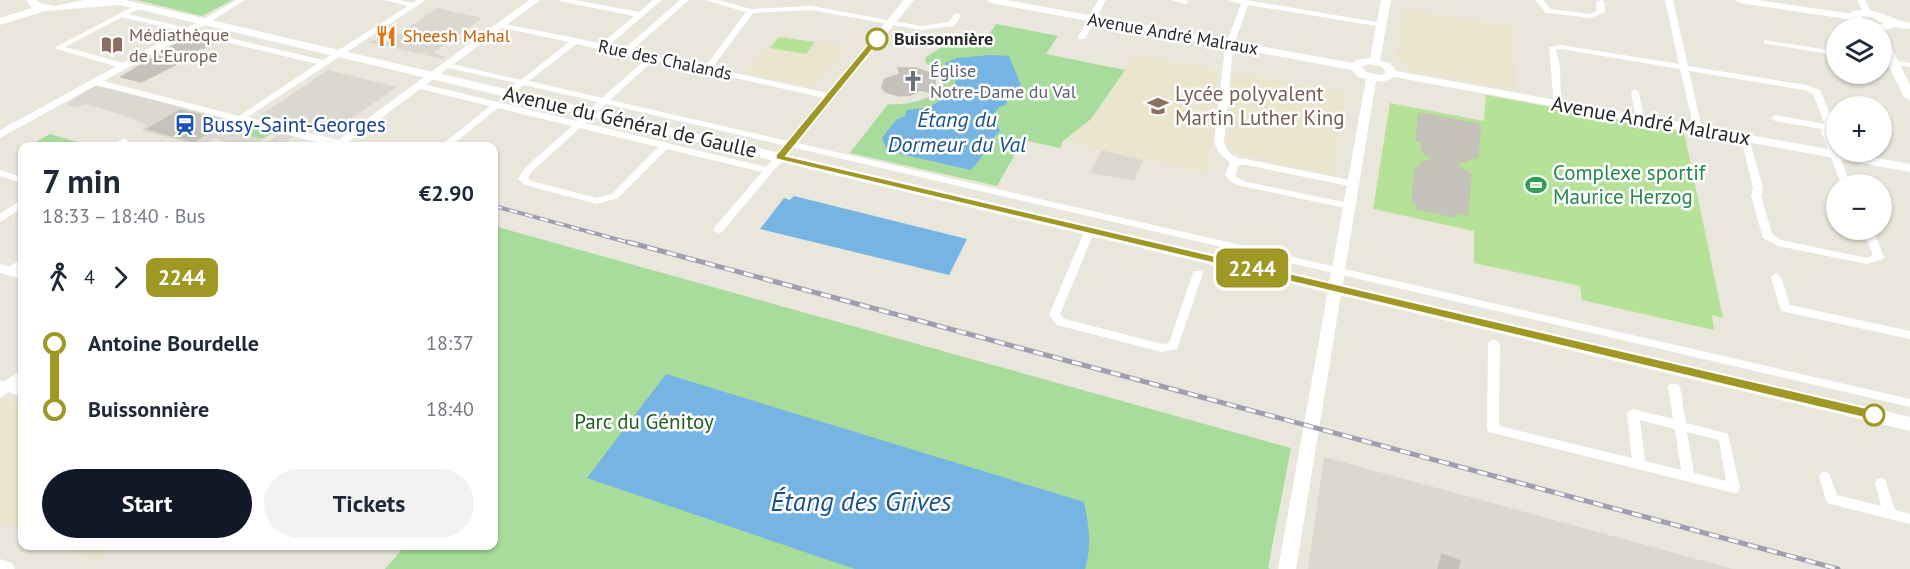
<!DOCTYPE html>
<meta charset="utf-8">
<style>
body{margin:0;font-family:"PT Sans",sans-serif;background:#f2f2f3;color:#1f2937;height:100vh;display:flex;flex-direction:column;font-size:22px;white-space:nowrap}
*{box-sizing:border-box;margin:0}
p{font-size:20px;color:#747a83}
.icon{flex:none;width:33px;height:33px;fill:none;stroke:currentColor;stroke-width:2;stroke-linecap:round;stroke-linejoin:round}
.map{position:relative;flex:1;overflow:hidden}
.details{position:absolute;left:18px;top:142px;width:480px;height:408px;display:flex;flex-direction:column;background:#fff;border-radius:12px;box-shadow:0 2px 4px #0004}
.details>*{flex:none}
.badge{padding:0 12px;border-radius:9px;font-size:21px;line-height:39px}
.buttons{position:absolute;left:1826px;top:18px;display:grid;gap:12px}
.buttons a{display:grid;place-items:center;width:66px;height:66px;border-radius:50%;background:#fff;box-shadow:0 2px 4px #0004;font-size:30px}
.map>.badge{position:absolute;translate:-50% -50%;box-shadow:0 0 0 3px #fff}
.legs{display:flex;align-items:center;gap:9px;height:66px;padding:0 24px;font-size:20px}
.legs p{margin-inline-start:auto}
.overview{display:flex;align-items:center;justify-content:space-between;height:102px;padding:0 24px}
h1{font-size:33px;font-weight:800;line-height:45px}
.action{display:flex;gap:12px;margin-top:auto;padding:12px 24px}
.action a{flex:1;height:69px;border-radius:36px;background:#111827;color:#fff;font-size:24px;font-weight:800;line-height:69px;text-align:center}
.action a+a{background:#f2f2f3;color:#1f2937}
ul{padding:0 24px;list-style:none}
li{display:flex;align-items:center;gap:21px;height:66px;font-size:22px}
li i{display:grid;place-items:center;width:9px;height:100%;margin:0 8px;background:currentColor}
li i::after{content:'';width:15px;height:15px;margin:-8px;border:4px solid;border-radius:50%;background:#fff}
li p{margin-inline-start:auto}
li:first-child i{background:linear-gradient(#0000 50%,currentColor 0)}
li:last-child i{background:linear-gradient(currentColor 50%,#0000 0)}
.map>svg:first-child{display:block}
.education{fill:#eae5cc}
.green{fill:#a7dc9c}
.pitch{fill:#b6e298}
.plaza{fill:#dad8d1;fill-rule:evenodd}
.water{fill:#76b4e3}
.building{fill:#c5c2bb;stroke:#c4c2b5;stroke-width:1.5}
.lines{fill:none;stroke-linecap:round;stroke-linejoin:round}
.pedestrian{stroke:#fff;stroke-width:7}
.minor{fill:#fff;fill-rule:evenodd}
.tertiary{fill:#fff;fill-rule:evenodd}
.secondary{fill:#fff;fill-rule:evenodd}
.rail-far1-casing{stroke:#9f9eb1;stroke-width:4}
.rail-casing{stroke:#9f9eb1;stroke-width:5}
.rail-far1{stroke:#fff;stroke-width:2;stroke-dasharray:8;stroke-linecap:butt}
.rail{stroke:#fff;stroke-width:3;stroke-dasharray:10;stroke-linecap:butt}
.line-1{fill:#9f9825;stroke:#fff;stroke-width:1.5}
.stop-1-dot{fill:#fff;stroke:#9f9825;stroke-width:3}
.labels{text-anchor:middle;stroke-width:5;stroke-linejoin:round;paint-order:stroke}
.far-street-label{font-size:18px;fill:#282828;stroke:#fff}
.far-education-label{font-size:18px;fill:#785e54;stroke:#fff;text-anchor:start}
.far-food-label{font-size:18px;fill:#c56008;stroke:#fff;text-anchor:start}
.far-stop-label{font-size:18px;font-weight:bold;fill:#282828;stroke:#fff;text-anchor:start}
.far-worship-label{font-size:18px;fill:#5b616d;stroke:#fff;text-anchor:start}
.education-label{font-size:21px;fill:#785e54;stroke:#fff;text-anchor:start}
.street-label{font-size:21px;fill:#282828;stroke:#fff}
.transit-label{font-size:21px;fill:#164399;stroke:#fff;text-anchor:start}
.leisure-label{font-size:21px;fill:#27864d;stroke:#fff;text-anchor:start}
.park-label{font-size:21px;fill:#225e20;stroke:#fff}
.water-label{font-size:22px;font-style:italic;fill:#19518c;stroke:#fff}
.near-water-label{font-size:27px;font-style:italic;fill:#19518c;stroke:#fff}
</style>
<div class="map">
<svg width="1910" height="569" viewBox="0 0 1910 569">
<rect width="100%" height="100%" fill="#e9e6db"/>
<!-- education -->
<g class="education">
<path d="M 1403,8 L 1514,27 L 1516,90 L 1412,71 L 1405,63 L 1396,58 Z"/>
<path d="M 777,36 L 833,44 L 847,47 L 812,87 L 745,73 Z"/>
<path d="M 1132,54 L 1218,70 L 1209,174 L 1063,141 L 1091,119 L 1125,70 Z"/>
<path d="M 1234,72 L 1347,94 L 1333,174 L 1241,155 L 1229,144 Z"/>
<path d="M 7,399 L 22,405 L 22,532 L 0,523 L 0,404 Z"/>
<path d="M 58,546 L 114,546 L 96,562 Z"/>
</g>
<!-- green -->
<g class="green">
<path d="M 137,0 L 232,0 L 202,16 Z"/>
<path d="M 996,24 L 1058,36 L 1046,54 L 1125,70 L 1091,119 L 1063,141 L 1060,148 L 1023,140 L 997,186 L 850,153 L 888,104 C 905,106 931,100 943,87 L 941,78 L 925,62 L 926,57 L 947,44 L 986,39 Z"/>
<path d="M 243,124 L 281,132 L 277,135 L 271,134 L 262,139 L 230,131 Z"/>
<path d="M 50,134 L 90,146 L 27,147 Z"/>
<path d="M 494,226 L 1291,448 L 1268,568 L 1271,569 L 385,569 L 401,551 L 388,546 L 494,546 Z"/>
</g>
<!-- pitch -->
<g class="pitch">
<path d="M 779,37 L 815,42 L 806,54 L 770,48 Z"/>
<path d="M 1486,95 L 1684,132 L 1723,318 L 1712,315 L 1714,330 L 1582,300 L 1580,286 L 1474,263 L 1474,231 L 1373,209 L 1390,103 L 1484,121 Z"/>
</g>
<!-- plaza -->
<g class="plaza">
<path d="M 437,8 L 482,18 L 433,53 L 447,57 L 443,59 L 424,55 L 427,52 L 421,54 L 390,47 L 393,44 L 388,47 L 369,42 L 372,40 L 386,43 Z"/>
<path d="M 328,70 L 397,87 L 332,132 L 262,114 Z"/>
<path d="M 95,86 L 127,92 L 243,124 L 231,131 L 262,139 L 260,141 L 268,143 L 281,132 L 294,136 L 282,145 L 288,147 L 245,147 L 215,139 L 209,142 L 217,147 L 203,147 L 144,131 L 142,129 L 147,125 L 126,116 L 85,104 L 75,108 L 66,104 ZM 180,110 L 224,121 L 224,122 L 194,142 L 149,129 Z"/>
<path d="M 1102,150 L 1143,160 L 1134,181 L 1090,173 Z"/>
<path d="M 1324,457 L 1733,569 L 1308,569 Z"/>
</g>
<!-- water -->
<g class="water">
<path d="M 990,55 L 1009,56 L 1021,85 L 1007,100 L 1006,105 L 999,107 L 993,115 L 1000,131 C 987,142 983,159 971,170 L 887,151 L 882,138 L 897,119 L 904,117 L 907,110 L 930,107 L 954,91 L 956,81 L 945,63 L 957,58 Z"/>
<path d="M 794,196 L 967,239 L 949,275 L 760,229 L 784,198 L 790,200 Z"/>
<path d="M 666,374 L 1084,502 C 1089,526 1092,546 1085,569 L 855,569 L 587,478 Z"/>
</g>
<!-- building -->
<g class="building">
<path d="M 190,36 L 215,42 L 204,48 L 200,48 L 181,59 L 185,60 L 141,82 L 121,77 Z"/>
<path d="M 898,68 L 916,68 L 929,73 L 935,80 L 935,93 L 920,90 L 911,95 L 899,96 L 886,92 L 882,88 L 883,83 L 885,79 L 900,74 Z"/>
<path d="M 180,110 L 225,121 L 194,142 L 148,129 Z"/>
<path d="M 1419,113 L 1478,124 L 1480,128 L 1478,157 L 1456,164 L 1471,174 L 1468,215 L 1456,212 L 1456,217 L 1417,209 L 1417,204 L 1412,203 L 1415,168 L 1420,169 L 1420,163 L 1433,159 L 1421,151 L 1422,142 L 1416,141 Z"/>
<path d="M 1442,554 L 1460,561 L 1458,569 L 1438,569 Z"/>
</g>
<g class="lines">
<!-- pedestrian -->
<g class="pedestrian">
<path d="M 240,119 L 339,144"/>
<path d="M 116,147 L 124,142"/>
<path d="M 0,218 L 22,204"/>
</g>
<!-- minor -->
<g class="minor">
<path d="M 236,0 L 245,0 L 206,24 L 203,24 L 199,22 Z"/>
<path d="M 384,0 L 399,0 L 413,3 L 417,0 L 426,0 L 240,122 L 92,84 L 91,82 L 95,79 L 239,116 L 317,64 L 122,17 L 65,47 L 127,64 L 127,68 L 121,68 L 54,48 L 138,4 L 141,4 L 141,8 L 128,14 L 323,60 L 408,6 Z"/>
<path d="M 560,0 L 575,0 L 639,12 L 653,0 L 662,0 L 608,46 L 624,49 L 680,0 L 689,0 L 631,51 L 705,67 L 746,12 L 705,0 L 718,0 L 751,9 L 811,6 L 921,26 L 949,22 L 954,14 L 960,14 L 961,16 L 954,26 L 921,30 L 811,10 L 753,13 L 712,68 L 832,94 L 832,98 L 829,99 L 654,60 L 610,100 L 1910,399 L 1910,407 L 606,104 L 585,123 L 766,167 L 777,155 L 783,155 L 785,157 L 722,232 L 718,233 L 713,230 L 714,228 L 762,172 L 667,149 L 618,198 L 597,204 L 525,185 L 518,179 L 525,168 L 572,126 L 498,108 L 450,147 L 439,147 L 490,106 L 416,88 L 416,84 L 419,83 L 577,121 L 598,102 L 524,85 L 509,96 L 505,93 L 516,83 L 444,67 L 443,65 L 447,63 L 521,80 L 569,42 L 499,27 L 499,23 L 576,38 L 601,44 L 634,16 L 564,2 ZM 576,44 L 646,59 L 602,98 L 529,81 ZM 580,128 L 658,147 L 612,194 L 597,198 L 531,181 L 528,178 L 532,171 Z"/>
<path d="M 1098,0 L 1106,0 L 1086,37 L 1085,39 L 1079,39 L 1078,37 Z"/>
<path d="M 1171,0 L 1186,0 L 1189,2 L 1185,4 Z"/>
<path d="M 1228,0 L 1246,0 L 1382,23 L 1386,25 L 1382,27 L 1248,5 L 1233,47 L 1224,143 C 1229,154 1234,159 1246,159 L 1354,181 L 1359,184 L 1354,187 L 1246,165 L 1239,165 L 1235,175 L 1237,178 L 1247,182 L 1353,204 L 1355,206 L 1353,208 L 1350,209 L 1241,186 L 1231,182 L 1225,175 L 1230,163 L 1220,154 L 1214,143 L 1225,47 L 1241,4 Z"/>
<path d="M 1535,0 L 1543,0 L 1551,9 L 1590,14 L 1597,11 L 1596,2 L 1601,0 L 1604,2 L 1605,12 L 1591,18 L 1549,13 L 1546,13 Z"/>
<path d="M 1665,0 L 1673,0 L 1688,66 L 1806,85 L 1820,90 L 1834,124 L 1829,131 L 1836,152 L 1838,152 L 1850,184 L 1841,184 L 1821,131 L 1822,129 L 1775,121 L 1771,118 L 1775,115 L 1825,124 L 1813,94 L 1804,90 L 1689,71 L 1702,129 L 1698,132 L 1694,129 L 1680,69 L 1561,49 L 1556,50 L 1560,68 L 1561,104 L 1557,107 L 1554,106 L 1549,47 L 1561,45 L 1679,64 Z"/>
<path d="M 1857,0 L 1865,0 L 1872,13 L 1871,15 L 1865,15 Z"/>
<path d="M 1764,40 L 1836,51 L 1836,55 L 1767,44 L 1764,44 Z"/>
<path d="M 1881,58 L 1910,63 L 1910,67 L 1881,62 Z"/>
<path d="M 1635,89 L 1639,92 L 1644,119 L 1640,122 L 1636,119 L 1631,92 Z"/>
<path d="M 1745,135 L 1749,138 L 1763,188 L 1761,196 L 1772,234 L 1781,240 L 1867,258 L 1873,255 L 1863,230 L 1873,230 L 1884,257 L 1883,259 L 1867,264 L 1778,246 L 1763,238 L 1751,196 L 1753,188 L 1741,138 Z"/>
<path d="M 339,141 L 358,145 L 360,147 L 336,146 L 334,144 Z"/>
<path d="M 0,170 L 22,177 L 22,183 L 0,176 Z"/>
<path d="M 1090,227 L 1095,230 L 1060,314 L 1065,319 L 1162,344 L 1169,343 L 1193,273 L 1194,271 L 1202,271 L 1203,273 L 1177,349 L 1162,352 L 1057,325 L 1049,315 L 1085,230 Z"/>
<path d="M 22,259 L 22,267 L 13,273 L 5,273 L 4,271 L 5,269 Z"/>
<path d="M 1776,273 L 1781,277 L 1790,305 L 1910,331 L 1910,339 L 1781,311 L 1771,277 Z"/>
<path d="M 1494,340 L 1498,341 L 1500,344 L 1499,426 L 1632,458 L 1627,414 L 1629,411 L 1633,409 L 1673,419 L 1668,387 L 1670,384 L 1678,384 L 1680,387 L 1686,423 L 1728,434 L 1740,488 L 1738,492 L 1734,493 L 1489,432 L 1487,429 L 1488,344 L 1490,341 ZM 1640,420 L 1675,429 L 1681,470 L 1645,461 ZM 1687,432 L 1719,440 L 1726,481 L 1694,473 Z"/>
<path d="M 0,380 L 22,388 L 22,397 L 0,389 Z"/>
<path d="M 1825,472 L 1829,473 L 1837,495 L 1881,506 L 1875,483 L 1877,479 L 1881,478 L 1885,479 L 1895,510 L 1910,514 L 1910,524 L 1827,503 L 1819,477 L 1821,473 Z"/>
</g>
<!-- tertiary -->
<g class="tertiary">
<path d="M 529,0 L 540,0 L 342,147 L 329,147 Z"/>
<path d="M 904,0 L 914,0 L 784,159 L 776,159 L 774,157 L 776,155 Z"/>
<path d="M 986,0 L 1007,0 L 1353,63 L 1356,60 L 1370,58 L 1381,0 L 1391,0 L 1380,61 L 1390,63 L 1396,71 L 1910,164 L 1910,172 L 1394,77 L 1383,82 L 1376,81 L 1296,569 L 1278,569 L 1366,79 L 1358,77 L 1352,70 L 991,3 ZM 1369,64 L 1382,67 L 1386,73 L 1381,75 L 1366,72 L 1361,67 Z"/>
<path d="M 1734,0 L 1758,0 L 1853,14 L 1858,17 L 1853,20 L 1739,3 Z"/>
<path d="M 203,19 L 208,22 L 207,24 L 0,138 L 0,130 Z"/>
<path d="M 0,264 L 22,270 L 22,279 L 0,273 Z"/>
<path d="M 22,370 L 22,383 L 0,398 L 0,384 Z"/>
</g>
<!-- secondary -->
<g class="secondary">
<path d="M 26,0 L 36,0 L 42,4 L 55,6 L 84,0 L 125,0 L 1910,417 L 1910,431 L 120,5 L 45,11 L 0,25 L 0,18 L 32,8 Z"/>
<path d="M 1862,10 C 1880,10 1893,20 1910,23 L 1910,29 L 1894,27 L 1881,32 L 1881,28 L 1863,28 L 1848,17 L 1853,11 ZM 1860,16 L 1872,17 L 1884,24 L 1873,25 Z"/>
<path d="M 1881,36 L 1887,39 L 1910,85 L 1910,101 L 1904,97 L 1881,50 Z"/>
<path d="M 0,559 L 12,563 L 15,569 L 0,569 Z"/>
</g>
<defs>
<path id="rail-far1" d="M 494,206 L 634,244"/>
<path id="rail" d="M 628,242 L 1838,569"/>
</defs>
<!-- rail-far1 casing -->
<use href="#rail-far1" class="rail-far1-casing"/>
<!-- rail casing -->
<use href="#rail" class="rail-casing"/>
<!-- rail-far1 -->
<use href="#rail-far1" class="rail-far1"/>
<!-- rail -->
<use href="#rail" class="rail"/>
</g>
<!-- line-1 -->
<path class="line-1" d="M 874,37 L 881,39 L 786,156 L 1874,410 L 1881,415 L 1874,420 L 776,159 L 776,155 Z"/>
<!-- icons -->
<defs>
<symbol id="restaurant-bare" viewBox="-9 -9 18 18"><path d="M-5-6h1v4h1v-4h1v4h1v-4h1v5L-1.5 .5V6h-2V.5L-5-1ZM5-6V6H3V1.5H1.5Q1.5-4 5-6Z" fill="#e8710a" stroke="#fff" stroke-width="2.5" paint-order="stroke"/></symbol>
<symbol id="library-bare" viewBox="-9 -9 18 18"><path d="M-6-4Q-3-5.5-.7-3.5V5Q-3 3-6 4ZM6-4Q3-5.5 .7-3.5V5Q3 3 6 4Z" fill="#8d6e63" stroke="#fff" stroke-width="2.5" paint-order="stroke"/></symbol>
<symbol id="church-bare" viewBox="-9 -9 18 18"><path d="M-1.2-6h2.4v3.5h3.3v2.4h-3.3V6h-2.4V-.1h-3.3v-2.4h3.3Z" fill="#6b7280" stroke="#fff" stroke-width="2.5" paint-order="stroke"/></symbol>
<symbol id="school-bare" viewBox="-9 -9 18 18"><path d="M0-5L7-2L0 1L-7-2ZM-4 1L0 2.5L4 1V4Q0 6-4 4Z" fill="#8d6e63" stroke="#fff" stroke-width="2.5" paint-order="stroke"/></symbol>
<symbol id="station-bare" viewBox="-9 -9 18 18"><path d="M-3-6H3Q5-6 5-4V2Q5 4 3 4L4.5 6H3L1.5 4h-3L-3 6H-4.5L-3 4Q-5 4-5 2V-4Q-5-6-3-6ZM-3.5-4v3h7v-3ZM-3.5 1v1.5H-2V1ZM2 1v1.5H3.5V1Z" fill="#1a4fb4" stroke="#fff" stroke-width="2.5" paint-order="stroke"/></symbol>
<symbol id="stadium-bare" viewBox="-9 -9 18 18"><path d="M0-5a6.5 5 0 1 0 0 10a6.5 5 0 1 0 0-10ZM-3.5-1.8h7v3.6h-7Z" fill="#2e9e5b" stroke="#fff" stroke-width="2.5" paint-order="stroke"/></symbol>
</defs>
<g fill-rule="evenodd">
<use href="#restaurant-bare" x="371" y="21" width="30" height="30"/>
<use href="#library-bare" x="97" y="30" width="30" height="30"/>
<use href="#church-bare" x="898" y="66" width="30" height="30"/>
<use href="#school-bare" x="1143" y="91" width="30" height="30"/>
<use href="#station-bare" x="170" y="110" width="30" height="30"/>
<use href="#stadium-bare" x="1521" y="170" width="30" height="30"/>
</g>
<!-- markers -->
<g class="stop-1-dot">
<circle cx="877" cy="39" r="10"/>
<circle cx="1874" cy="415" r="10"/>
</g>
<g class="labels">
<!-- far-street labels -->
<g class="far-street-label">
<text transform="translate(1173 34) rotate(10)" y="6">Avenue André Malraux</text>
<text transform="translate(665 60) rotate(12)" y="6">Rue des Chalands</text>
</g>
<!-- far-education labels -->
<g class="far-education-label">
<text x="129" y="41">Médiathèque<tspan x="129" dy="21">de L'Europe</tspan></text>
</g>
<!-- far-food labels -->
<g class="far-food-label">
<text x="403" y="42">Sheesh Mahal</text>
</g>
<!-- far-stop labels -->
<g class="far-stop-label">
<text x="894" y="45">Buissonnière</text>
</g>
<!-- far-worship labels -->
<g class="far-worship-label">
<text x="930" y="77">Église<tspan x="930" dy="21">Notre-Dame du Val</tspan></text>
</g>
<!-- education labels -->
<g class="education-label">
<text x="1175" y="101">Lycée polyvalent<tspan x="1175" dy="24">Martin Luther King</tspan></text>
</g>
<!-- street labels -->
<g class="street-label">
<text transform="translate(1651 121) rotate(10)" y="7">Avenue André Malraux</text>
<text transform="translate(630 122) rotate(13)" y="7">Avenue du Général de Gaulle</text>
</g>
<!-- transit labels -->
<g class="transit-label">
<text x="202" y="132">Bussy-Saint-Georges</text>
</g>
<!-- leisure labels -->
<g class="leisure-label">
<text x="1553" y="180">Complexe sportif<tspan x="1553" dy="24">Maurice Herzog</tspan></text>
</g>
<!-- park labels -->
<g class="park-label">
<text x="644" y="429">Parc du Génitoy</text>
</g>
<!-- water labels -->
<g class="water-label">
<text x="957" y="127">Étang du<tspan x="957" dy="25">Dormeur du Val</tspan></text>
</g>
<!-- near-water labels -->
<g class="near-water-label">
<text x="861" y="511">Étang des Grives</text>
</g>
</g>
</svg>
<div class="buttons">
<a><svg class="icon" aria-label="layers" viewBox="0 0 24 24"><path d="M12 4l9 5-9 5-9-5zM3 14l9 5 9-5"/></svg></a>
<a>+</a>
<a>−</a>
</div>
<b class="badge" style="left:1252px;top:268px;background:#9f9825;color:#fff">2244</b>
<section class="details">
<div class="overview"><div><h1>7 min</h1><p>18:33 – 18:40 · Bus</p></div><b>€2.90</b></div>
<div class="legs"><svg class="icon" aria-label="walk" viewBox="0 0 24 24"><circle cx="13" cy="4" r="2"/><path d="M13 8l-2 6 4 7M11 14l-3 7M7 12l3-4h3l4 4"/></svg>4<svg class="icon" aria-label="forward" viewBox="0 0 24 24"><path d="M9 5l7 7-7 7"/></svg><b class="badge" style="background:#9f9825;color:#fff">2244</b></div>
<ul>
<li><i style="color:#9f9825"></i><b>Antoine Bourdelle</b><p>18:37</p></li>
<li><i style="color:#9f9825"></i><b>Buissonnière</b><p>18:40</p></li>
</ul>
<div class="action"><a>Start</a><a>Tickets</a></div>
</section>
</div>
